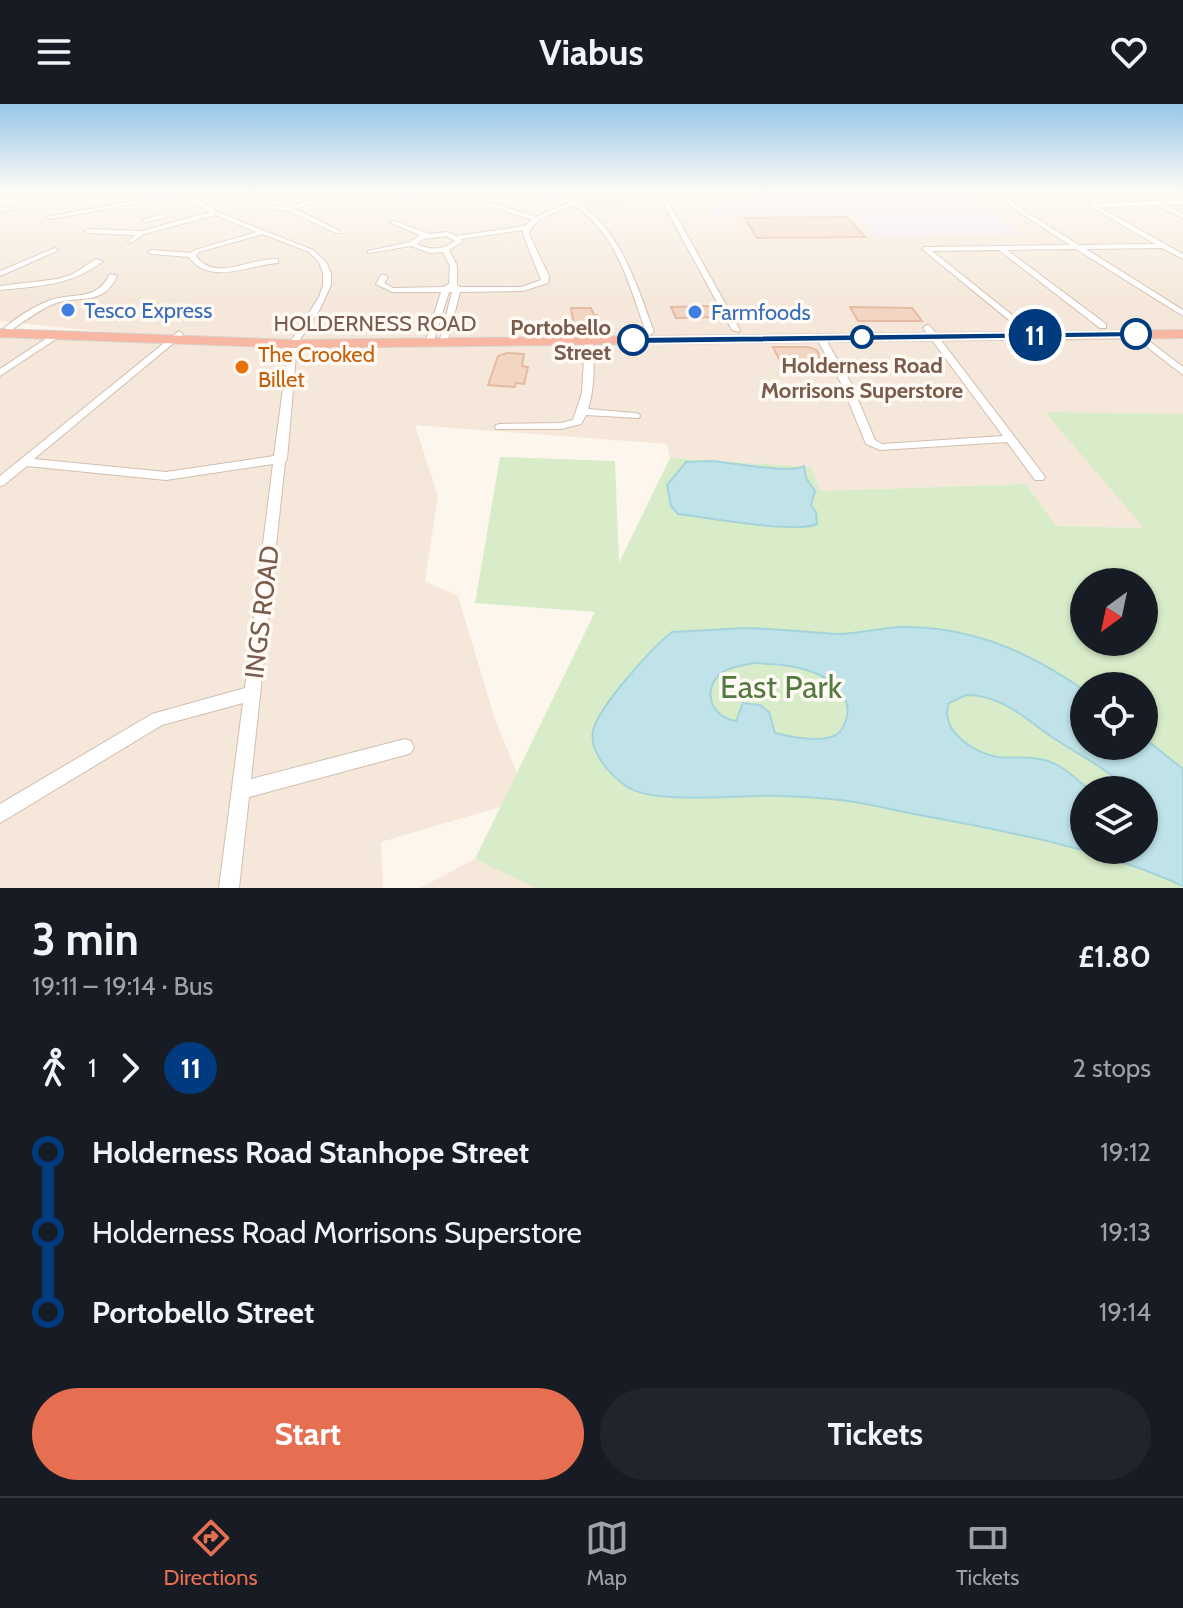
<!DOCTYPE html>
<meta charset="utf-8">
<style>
body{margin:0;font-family:Cabin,sans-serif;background:#20242c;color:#f1f3f6;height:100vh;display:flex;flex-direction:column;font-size:30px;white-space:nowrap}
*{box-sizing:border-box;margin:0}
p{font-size:26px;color:#9ea1a6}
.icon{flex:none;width:44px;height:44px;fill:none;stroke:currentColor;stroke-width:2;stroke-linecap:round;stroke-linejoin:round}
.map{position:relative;height:784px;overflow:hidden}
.side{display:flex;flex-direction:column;background:#171b24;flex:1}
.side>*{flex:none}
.badge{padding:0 16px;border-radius:26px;font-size:28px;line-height:52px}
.needle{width:52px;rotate:213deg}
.fabs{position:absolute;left:1070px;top:464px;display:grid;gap:16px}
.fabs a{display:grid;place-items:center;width:88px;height:88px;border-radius:50%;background:#171b24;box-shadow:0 2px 6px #0004;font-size:40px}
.map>.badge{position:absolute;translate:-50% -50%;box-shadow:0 0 0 4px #fff}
.legs{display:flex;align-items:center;gap:12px;height:88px;padding:0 32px;font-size:26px}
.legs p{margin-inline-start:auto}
.summary{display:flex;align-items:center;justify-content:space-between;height:136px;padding:0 32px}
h1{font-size:44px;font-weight:800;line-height:60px}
.cta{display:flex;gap:16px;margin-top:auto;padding:16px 32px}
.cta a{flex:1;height:92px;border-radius:48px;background:#e76f51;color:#fff;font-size:32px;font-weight:800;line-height:92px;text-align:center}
.cta a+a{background:#20242c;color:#f1f3f6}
ul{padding:0 32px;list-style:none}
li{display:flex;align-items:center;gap:28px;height:80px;font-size:30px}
li i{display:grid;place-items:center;width:12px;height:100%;margin:0 10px;background:currentColor}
li i::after{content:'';width:20px;height:20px;margin:-10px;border:6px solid;border-radius:50%;background:#171b24}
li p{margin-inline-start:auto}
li:first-child i{background:linear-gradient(#0000 50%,currentColor 0)}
li:last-child i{background:linear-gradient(currentColor 50%,#0000 0)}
header{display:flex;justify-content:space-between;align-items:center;height:104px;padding:0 32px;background:#171b24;font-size:36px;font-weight:800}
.menu{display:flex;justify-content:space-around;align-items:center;height:112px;border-top:2px solid #363941;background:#171b24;font-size:22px;color:#9ea1a6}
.menu a{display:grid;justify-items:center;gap:4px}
.menu .on{color:#e76f51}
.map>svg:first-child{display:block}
.residential{fill:#f5e8da}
.education{fill:#f3e8fa}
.green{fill:#d8ecc9;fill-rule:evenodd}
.water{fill:#bfe3e8;stroke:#a5d3da;stroke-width:2;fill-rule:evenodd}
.building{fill:#f3d5c3;stroke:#e6bba3;stroke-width:2}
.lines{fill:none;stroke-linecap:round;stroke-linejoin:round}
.minor-casing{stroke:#d1beb0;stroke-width:2}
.highway-casing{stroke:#dad1cd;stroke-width:2}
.minor{fill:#fff;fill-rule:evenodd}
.highway{fill:#f7b7a3;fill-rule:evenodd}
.line-1{fill:#003b80;stroke:#fff;stroke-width:2}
.shop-dot{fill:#3f7fe0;stroke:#fffaf3;stroke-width:3}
.stop-1-dot{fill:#fff;stroke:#003b80;stroke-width:4}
.food-dot{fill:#e8710a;stroke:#fffaf3;stroke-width:3}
.labels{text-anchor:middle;stroke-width:7;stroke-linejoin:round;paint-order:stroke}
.far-shop-label{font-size:22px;fill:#366cbe;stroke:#fffaf3;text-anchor:start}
.far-street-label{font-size:22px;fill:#7a5c4d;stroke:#fffaf3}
.far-stop-label{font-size:22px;font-weight:bold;fill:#7a5c4d;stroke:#fffaf3;text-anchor:end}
.far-food-label{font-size:22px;fill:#c56008;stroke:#fffaf3;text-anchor:start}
.street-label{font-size:26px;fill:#7a5c4d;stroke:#fffaf3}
.near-park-label{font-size:32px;fill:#537a41;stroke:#fffaf3}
</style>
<header><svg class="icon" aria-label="menu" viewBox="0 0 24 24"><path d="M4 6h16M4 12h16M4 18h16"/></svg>Viabus<svg class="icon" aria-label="heart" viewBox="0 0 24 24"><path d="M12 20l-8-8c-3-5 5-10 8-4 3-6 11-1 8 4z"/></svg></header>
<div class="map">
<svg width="1183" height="784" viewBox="0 0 1183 784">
<rect width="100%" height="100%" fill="#fdf6ec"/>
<!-- residential -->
<g class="residential">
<path d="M 0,88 L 1183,88 L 1183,311 L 1045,308 L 1145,424 L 1056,422 L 1026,380 L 820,387 L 812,363 L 670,354 L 667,340 L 415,321 L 438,392 L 425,477 L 458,492 L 494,612 L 527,695 L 381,738 L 383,784 L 0,784 L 0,231 L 256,244 L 0,217 Z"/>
<path d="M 475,755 L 538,784 L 420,784 Z"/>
</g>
<!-- education -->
<path class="education" d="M 759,88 L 961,88 L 1021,130 L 877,132 L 856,111 L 713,112 L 707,102 L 748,97 Z"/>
<!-- green -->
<g class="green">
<path d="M 579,88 L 613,88 L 647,95 L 637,99 L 586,103 L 580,96 Z"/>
<path d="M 1045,308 L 1183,310 L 1183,784 L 536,784 L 475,755 L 595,508 L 475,499 L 500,353 L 615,357 L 619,459 L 670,354 L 812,363 L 820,387 L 1026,380 L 1056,422 L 1144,424 ZM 1084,478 L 1144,478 L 1144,538 L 1084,538 ZM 1084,582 L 1144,582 L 1144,642 L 1084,642 ZM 1084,686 L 1144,686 L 1144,746 L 1084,746 Z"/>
</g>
<!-- water -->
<g class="water">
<path d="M 712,357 C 732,359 791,370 804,362 L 806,374 L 815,387 L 811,401 L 816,408 L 817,420 C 798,430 704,413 678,410 L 671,402 L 667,381 L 686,358 Z"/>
<path d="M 746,524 C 777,525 807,528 838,530 C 858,530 879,524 900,523 C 970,522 1028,547 1084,586 L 1084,642 L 1144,642 L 1144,634 L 1183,665 L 1183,782 C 1100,744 1009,728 920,711 C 890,706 861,697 830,695 C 806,693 781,691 757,692 C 725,692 652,700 626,682 C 610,671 589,648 593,627 C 598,603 652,544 672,528 ZM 755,559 C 773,560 793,561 810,567 C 830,574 854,592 846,616 C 844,622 841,628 836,631 C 820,639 791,633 775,629 L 769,608 L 760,601 L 743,599 L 736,617 C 711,614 700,584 723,568 C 732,562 744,561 755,559 ZM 966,591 C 1005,591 1028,618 1058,637 C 1083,653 1107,665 1129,686 L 1144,686 L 1144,746 L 1084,746 L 1084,686 L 1090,686 C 1076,675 1065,663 1048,657 C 1031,651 1015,655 998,653 C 973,649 939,626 949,599 Z"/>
</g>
<!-- building -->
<g class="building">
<path d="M 847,113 L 865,133 L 757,134 L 745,114 Z"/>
<path d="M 713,202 L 719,213 L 676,214 L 671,203 Z"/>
<path d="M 850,203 L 912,204 L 922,217 L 858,217 Z"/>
<path d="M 571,204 L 591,204 L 594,211 L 597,211 L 598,221 L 574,221 Z"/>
<path d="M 773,243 L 808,243 L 817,246 L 824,262 L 782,261 Z"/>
<path d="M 507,249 L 524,250 L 522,262 L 528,263 L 524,280 L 516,279 L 515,283 L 488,281 L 498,252 Z"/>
</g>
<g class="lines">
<defs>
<g id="minor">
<path d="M 181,88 L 188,88 L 217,108 L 313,146 L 326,158 L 331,169 L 331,181 L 320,205 L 297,240 L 287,355 L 285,358 L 251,675 L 405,635 L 411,637 L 414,643 L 411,649 L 405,651 L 249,693 L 239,784 L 219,784 L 243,599 L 162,621 L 0,719 L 0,700 L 152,610 L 245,584 L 273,360 L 166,376 L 27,362 L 4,381 L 0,382 L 0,372 L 179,227 L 183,230 L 182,232 L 34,355 L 166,368 L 274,352 L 289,240 L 319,193 L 323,181 L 323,169 L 319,158 L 309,148 L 263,130 L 199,148 L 196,152 C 215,179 251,153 278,155 L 278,159 C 249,161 209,182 189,153 L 152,150 L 148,148 L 152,146 L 190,149 L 195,146 L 257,128 L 215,111 L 144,130 L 131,139 L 128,137 L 135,131 L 88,129 L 85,127 L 88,125 L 142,127 L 210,108 L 184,91 L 50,115 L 47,113 Z"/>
<path d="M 258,88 L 269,88 L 250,93 L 247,91 Z"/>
<path d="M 381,88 L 433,93 L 436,95 L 433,97 L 401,95 Z"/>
<path d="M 448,88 L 457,88 L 536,113 L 569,99 L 530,88 C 610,88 631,166 654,228 L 650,231 L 646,228 C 630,184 617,127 573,101 C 558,108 534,113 529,130 L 549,172 L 548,179 L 523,187 L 460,188 L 447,239 L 443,242 L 439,239 L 452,188 L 449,188 L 433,239 L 429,242 L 426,241 L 425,239 L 441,188 L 392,188 L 376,180 L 381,171 L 384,171 L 388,173 L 384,179 L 393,184 L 443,183 L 449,180 L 450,162 L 443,148 L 430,149 L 411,142 L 368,149 L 368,147 L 410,138 L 420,131 L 391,119 L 391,117 L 395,117 L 429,130 L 447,128 L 456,132 L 525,122 L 532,116 ZM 523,126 L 523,130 L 541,176 L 522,183 L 460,183 L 457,181 L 457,162 L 449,146 L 462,138 L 461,135 ZM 446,132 L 455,137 C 443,146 431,147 417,140 L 423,135 Z"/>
<path d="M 618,88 L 628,88 L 647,93 L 644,95 Z"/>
<path d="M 714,88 L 721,88 L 724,90 L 717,94 L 714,92 L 716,90 Z"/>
<path d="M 994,88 L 1000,88 L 1026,108 L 1079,141 L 1155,140 L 1090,102 L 1090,100 L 1183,96 L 1183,100 L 1165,100 L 1183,110 L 1183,114 L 1156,101 L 1099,103 L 1183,150 L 1183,155 L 1162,144 L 1086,145 L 1183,206 L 1183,212 L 1076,145 L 1007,146 L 1106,220 L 1106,224 L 1100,224 L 999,146 L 932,147 L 1027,223 L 1020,225 L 922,145 L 925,143 L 1070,141 L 1022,110 Z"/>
<path d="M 329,91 L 334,92 L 295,105 L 340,127 L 340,129 L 336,129 L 289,107 L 264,104 L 267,102 L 290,103 Z"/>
<path d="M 665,95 L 668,97 L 740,226 L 739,228 L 732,226 L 662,97 Z"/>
<path d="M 16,103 L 16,105 L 0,108 L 0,104 Z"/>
<path d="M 163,110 L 166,112 L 165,113 L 146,118 L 143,116 Z"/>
<path d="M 55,144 L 58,146 L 57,147 L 0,172 L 0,167 Z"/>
<path d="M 96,155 L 103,157 C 72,182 38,182 0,186 L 0,182 L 58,175 L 73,170 Z"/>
<path d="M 110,170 L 117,172 C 104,202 81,191 56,199 C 40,205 25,217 11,226 L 4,224 C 16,214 33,203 48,197 C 73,187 96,199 110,170 Z"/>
<path d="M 927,221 L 930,222 L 1043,370 L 1045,373 L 1043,376 L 1035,376 L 1007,338 L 880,346 L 866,340 L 841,279 L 816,233 L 817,231 L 823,231 L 851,279 L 875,336 L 882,340 L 1003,332 L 923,224 Z"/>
<path d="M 1136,227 L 1183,263 L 1183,271 L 1133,232 L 1133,228 Z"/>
<path d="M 56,228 L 60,231 L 59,233 L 0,272 L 0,265 Z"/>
<path d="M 589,234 L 593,237 C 594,260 595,283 588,305 L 635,309 L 639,310 L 640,312 L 639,314 L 586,311 L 581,320 L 561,325 L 496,325 L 495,323 L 496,321 L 500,320 L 561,319 L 573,316 L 582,289 L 585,237 Z"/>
</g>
<path id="highway" d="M 0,225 L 293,236 L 1183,226 L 1183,234 L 293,244 L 0,233 Z"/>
</defs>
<!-- minor casing -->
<use href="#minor" class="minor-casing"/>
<!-- highway casing -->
<use href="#highway" class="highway-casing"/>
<!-- minor -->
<use href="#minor" class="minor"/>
<!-- highway -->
<use href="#highway" class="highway"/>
</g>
<!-- sky -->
<linearGradient id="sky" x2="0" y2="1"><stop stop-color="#97c7e8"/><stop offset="0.44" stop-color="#fefbf6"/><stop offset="1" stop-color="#fefbf6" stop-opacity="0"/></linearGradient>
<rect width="1183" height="198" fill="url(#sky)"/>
<!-- line-1 -->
<path class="line-1" d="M 1136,227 L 1142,230 L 1140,233 L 633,240 L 628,236 L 633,233 Z"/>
<!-- markers -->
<g class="shop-dot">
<circle cx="68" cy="206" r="8"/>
<circle cx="695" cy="208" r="8"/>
</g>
<g class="stop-1-dot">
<circle cx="1136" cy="230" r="14"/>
<circle cx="862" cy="233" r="10"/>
<circle cx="633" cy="236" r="14"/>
</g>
<circle class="food-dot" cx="242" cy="263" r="8"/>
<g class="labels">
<!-- far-shop labels -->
<g class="far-shop-label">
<text x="84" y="214">Tesco Express</text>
<text x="711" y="216">Farmfoods</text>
</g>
<!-- far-street labels -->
<g class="far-street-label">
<text x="375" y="227">HOLDERNESS ROAD</text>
</g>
<!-- far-stop labels -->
<g class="far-stop-label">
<text x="611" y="231">Portobello<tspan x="611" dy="25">Street</tspan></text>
<text x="862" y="269" text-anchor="middle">Holderness Road<tspan x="862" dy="25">Morrisons Superstore</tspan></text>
</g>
<!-- far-food labels -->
<g class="far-food-label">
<text x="258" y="258">The Crooked<tspan x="258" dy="25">Billet</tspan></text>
</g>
<!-- street labels -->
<g class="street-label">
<text transform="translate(262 508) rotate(-83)" y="9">INGS ROAD</text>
</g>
<!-- near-park labels -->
<g class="near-park-label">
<text x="781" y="594">East Park</text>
</g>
</g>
</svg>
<div class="fabs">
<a><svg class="needle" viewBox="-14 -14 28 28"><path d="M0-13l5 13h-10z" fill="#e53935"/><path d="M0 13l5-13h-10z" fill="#9ea1a6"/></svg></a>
<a><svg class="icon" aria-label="locate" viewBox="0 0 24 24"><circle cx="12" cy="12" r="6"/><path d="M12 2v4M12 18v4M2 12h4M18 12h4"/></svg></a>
<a><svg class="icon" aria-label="layers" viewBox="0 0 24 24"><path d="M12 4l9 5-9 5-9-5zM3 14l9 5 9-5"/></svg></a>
</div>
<b class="badge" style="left:1035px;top:231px;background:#003b80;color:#fff">11</b>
</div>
<section class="side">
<div class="summary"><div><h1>3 min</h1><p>19:11 – 19:14 · Bus</p></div><b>£1.80</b></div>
<div class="legs"><svg class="icon" aria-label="walk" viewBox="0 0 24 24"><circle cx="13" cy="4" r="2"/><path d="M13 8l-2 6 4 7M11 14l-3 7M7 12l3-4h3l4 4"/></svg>1<svg class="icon" aria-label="forward" viewBox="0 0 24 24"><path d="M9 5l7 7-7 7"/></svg><b class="badge" style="background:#003b80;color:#fff">11</b><p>2 stops</p></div>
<ul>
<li><i style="color:#003b80"></i><b>Holderness Road Stanhope Street</b><p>19:12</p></li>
<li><i style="color:#003b80"></i><span>Holderness Road Morrisons Superstore</span><p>19:13</p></li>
<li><i style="color:#003b80"></i><b>Portobello Street</b><p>19:14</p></li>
</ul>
<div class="cta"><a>Start</a><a>Tickets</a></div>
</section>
<nav class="menu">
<a class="on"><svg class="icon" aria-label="directions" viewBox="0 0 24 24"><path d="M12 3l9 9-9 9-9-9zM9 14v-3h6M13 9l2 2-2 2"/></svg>Directions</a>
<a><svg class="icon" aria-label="map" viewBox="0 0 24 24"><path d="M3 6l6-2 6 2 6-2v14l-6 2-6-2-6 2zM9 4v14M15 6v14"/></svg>Map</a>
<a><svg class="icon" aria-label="tickets" viewBox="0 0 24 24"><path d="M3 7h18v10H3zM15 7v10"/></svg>Tickets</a>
</nav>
